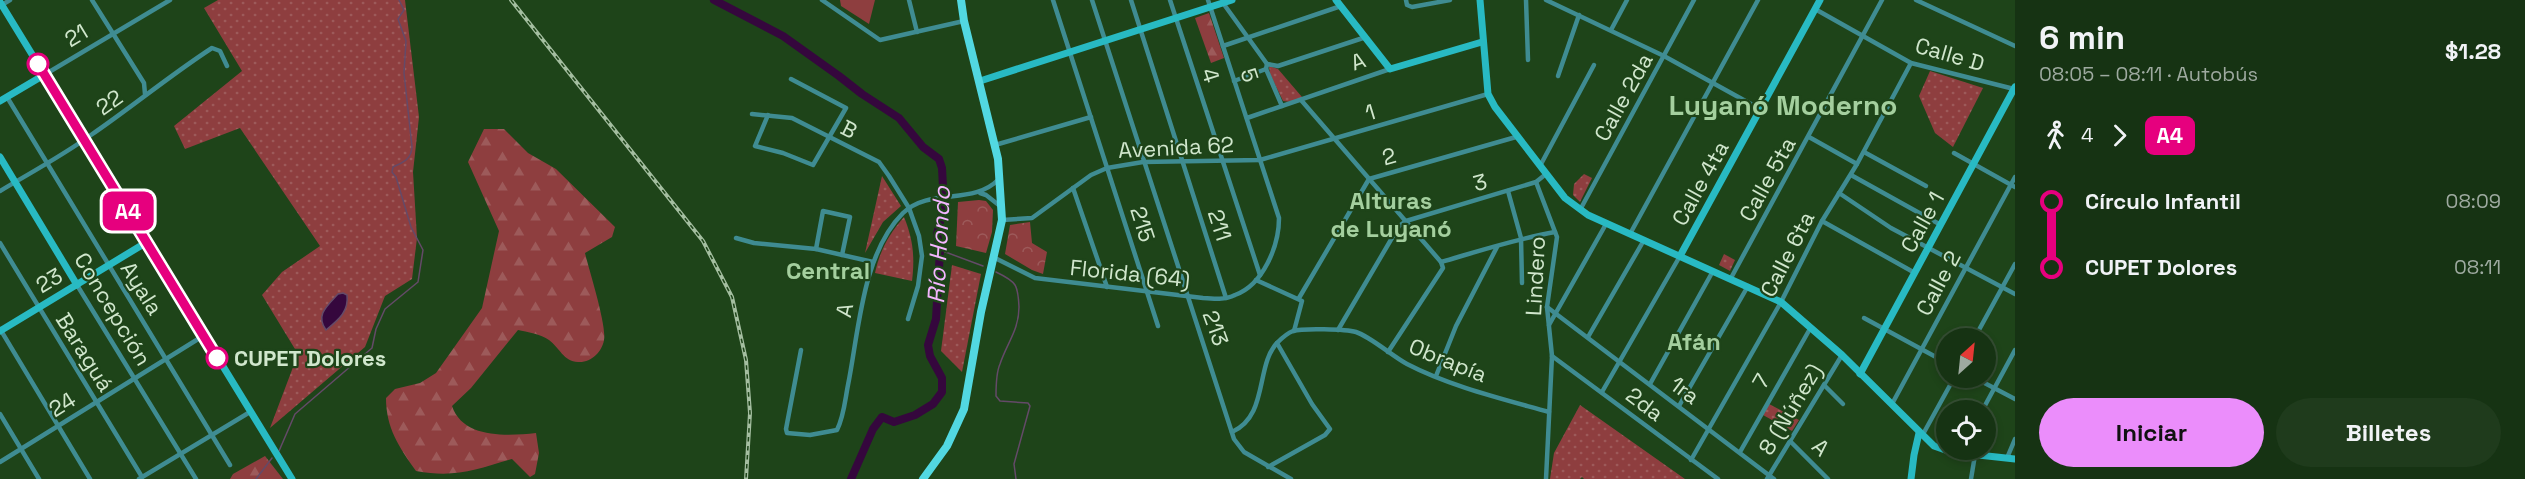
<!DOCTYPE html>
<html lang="es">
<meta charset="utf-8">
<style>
body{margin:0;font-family:"Space Grotesk",sans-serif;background:#1f3b1c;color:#f1f3f6;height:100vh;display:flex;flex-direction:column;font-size:22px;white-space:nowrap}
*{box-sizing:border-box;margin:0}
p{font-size:20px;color:#9eaaa0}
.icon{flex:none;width:33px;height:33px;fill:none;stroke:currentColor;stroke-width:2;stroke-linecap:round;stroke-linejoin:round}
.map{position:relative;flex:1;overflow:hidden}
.sheet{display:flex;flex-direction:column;background:#163313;width:510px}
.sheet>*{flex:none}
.badge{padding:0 12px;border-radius:9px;font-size:21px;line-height:39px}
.needle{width:39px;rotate:27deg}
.buttons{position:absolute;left:1936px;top:328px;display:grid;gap:12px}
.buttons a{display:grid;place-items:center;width:60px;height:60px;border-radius:50%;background:#163313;box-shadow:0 3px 9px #0003,0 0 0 2px #354e33;font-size:30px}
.map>.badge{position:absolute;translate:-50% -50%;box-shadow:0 0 0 3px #fff}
.legs{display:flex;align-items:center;gap:9px;height:66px;padding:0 24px;font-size:20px}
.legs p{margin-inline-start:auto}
.headline{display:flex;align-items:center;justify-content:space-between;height:102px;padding:0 24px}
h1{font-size:33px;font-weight:700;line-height:45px}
.action{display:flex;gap:12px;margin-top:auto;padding:12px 24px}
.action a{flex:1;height:69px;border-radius:36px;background:#eb8dfb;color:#111;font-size:24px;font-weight:700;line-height:69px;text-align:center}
.action a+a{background:#1f3b1c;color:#f1f3f6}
ul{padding:0 24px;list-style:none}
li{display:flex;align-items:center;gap:21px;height:66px;font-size:22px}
li i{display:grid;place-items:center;width:9px;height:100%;margin:0 8px;background:currentColor}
li i::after{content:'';width:15px;height:15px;margin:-8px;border:4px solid;border-radius:50%;background:#163313}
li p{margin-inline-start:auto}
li:first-child i{background:linear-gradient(#0000 50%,currentColor 0)}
li:last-child i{background:linear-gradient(currentColor 50%,#0000 0)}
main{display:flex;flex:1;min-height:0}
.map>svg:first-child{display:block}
.grass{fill:url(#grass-dots)}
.forest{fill:url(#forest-firs)}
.park{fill:url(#park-crowns)}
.garden{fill:#8e3e3f}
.water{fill:#35073d;stroke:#644a68;stroke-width:1.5}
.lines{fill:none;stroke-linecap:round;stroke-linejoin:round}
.stream{stroke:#644a68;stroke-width:1.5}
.river{stroke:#35073d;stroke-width:8}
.street{stroke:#3f8c92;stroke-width:4.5}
.secondary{stroke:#28bac3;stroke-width:7}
.primary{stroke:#52d8e1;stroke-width:8}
.rail-casing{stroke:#a4bea0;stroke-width:4}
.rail{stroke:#1e4419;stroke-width:1.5;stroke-dasharray:4.5;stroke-linecap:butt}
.line-1-casing{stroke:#fff;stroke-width:14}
.line-1{stroke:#e6007e;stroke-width:9}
.stop-1-dot{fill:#fff;stroke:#e6007e;stroke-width:3}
.labels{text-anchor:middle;stroke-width:4.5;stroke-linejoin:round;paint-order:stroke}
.street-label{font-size:22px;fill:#d1e7cd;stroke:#1e4419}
.stop-label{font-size:22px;font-weight:bold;fill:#d1e7cd;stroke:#1e4419;text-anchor:start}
.neighbourhood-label{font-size:24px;font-weight:bold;fill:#a4cf9e;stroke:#1e4419}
.water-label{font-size:24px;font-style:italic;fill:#f4b6ff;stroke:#1e4419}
.district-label{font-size:28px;font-weight:bold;fill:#a4cf9e;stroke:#1e4419}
</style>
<main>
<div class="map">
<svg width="2015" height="479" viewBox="0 0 2015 479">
<defs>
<pattern id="grass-dots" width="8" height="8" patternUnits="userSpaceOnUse" patternTransform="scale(1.5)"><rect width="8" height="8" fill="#8e3e3f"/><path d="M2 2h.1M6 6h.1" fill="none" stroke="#9d5a5a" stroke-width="1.8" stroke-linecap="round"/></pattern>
<pattern id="forest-firs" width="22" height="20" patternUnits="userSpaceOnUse" patternTransform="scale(1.5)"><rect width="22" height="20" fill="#8e3e3f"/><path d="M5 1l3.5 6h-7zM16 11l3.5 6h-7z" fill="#9d5a5a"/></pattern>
<pattern id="park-crowns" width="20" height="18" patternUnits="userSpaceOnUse" patternTransform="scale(1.5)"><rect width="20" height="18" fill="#8e3e3f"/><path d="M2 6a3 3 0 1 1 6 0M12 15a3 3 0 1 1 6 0" fill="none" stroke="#9d5a5a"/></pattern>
</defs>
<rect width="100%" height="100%" fill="#1e4419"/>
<!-- grass -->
<g class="grass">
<path d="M 218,0 L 405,0 L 419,117 L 413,172 L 417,238 L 412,279 L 385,296 L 365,347 L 270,428 L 298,354 L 262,295 L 282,272 L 320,246 L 240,128 L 185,149 L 174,126 L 242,71 L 204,8 Z"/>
<path d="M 1269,66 L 1278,69 L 1302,97 L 1301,99 L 1290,102 L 1283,101 L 1270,74 Z"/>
<path d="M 1930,71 L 1983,88 L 1953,147 L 1935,133 L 1919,96 Z"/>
<path d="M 1584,174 L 1592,178 L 1580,202 L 1573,195 L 1574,184 Z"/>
<path d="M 882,176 L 901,206 L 883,222 L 865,253 Z"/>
<path d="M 904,217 C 913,239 915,257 912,281 L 875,273 C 880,250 889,234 904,217 Z"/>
<path d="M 1724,254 L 1735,260 L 1730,271 L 1719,265 Z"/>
<path d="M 952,265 L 981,274 L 962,372 L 941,351 Z"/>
<path d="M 1769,404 L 1799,420 L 1792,431 L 1763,415 Z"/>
<path d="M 1580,405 L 1685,479 L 1584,479 L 1582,477 L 1580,479 L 1550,479 L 1554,453 Z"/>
</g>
<!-- forest -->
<g class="forest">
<path d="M 1209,13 L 1224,58 L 1211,63 L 1195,18 Z"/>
<path d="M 484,129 L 504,129 L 528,153 L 556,169 L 615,227 L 612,237 L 585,253 C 589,270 607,326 604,340 C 602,352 591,363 578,362 C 564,362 559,347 549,340 C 541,334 527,332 518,330 L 471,388 L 452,406 C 463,439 508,436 536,433 L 539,453 L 535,474 L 530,477 L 512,459 C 475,470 455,478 416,471 C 399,447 386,428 386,398 L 395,389 L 420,383 L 436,373 L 482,308 L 499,231 L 468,162 Z"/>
<path d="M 265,456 L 283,479 L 230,479 L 233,474 Z"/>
</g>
<!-- park -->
<g class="park">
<path d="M 979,200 L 986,201 L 993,210 L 992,232 L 986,253 L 956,246 L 958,202 Z"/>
<path d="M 1030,222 L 1032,243 L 1047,252 L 1043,274 L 1032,270 L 1005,254 L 1010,225 Z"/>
</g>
<!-- garden -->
<path class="garden" d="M 840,0 L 875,0 L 869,24 L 841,6 Z"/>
<!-- water -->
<path class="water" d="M 343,293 L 347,295 C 349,312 338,320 326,330 C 315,315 327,306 338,294 Z"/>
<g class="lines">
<!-- stream -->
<g class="stream">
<path d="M 940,250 L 983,266"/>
<path d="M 996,272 C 1017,282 1018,285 1019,307 C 1019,330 1007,343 1000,364 C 996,373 996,386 996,396 L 1000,401 L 1028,403 L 1030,406 L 1014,464 L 1016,479"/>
<path d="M 279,451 L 295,414 L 372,348 L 376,329 L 385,309 L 418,282 L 423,250 L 411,227 L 396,177 L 392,172 L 393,167 C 403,162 411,160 412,147 L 404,73 L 406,41 L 398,19 L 404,10 L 399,0"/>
<path d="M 256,479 L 272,458"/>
</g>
<!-- river -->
<path class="river" d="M 714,0 L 783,36 L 839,76 L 862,94 L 899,118 L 923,147 L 939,159 L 942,168 L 944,206 L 937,234 L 940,250 L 936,319 L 928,345 L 930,356 L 942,378 L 942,392 L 933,404 L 915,415 L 894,422 L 882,417 L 873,429 L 851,479"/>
<!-- street -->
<g class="street">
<path d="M 92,0 L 144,83 L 145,94"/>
<path d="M 822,0 L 880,40 L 964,21"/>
<path d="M 909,0 L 917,32"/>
<path d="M 1053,0 L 1158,326"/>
<path d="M 1092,0 L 1234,439 L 1244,452 L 1291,479"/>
<path d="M 1131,0 L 1226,298"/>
<path d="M 1170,0 L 1260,275"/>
<path d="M 1406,0 L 1407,5 L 1412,7 L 1450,0"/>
<path d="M 1526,0 L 1528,60"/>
<path d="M 1546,0 L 1664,56 L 1760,109"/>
<path d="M 1916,0 L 2015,46"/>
<path d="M 1223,3 L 1267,64"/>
<path d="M 0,6 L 10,0"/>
<path d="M 1815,9 L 1911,63 L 2014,89"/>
<path d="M 1611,30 L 1627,0"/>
<path d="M 1223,46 L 1341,6"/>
<path d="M 1266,69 L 1282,106"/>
<path d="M 44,75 L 170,0"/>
<path d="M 1558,76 L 1579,15"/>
<path d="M 1234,81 L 1266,69 L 1267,64 L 1278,66 L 1366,37"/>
<path d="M 7,97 L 230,465"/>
<path d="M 1301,100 L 1441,262 L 1443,268 L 1388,352"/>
<path d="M 752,114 L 792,118 L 879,162 L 889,176 L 909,208 L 919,236 L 922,256 L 918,286 L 908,319"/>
<path d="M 768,115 L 755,146 L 783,153 L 813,165 L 846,108 L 791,79"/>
<path d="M 1247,118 L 1390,69"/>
<path d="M 1809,137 L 1857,164"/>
<path d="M 995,145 L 1091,117"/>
<path d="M 1864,152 L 1926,186"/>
<path d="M 1954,153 L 2015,187"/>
<path d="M 1540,166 L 1594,65"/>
<path d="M 1851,175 L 1941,225"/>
<path d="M 1536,182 L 1557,237 L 1547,307 L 1552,356 L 1546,479"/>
<path d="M 1073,188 L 1107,287"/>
<path d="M 0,191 C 30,173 62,156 91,135 C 132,107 169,76 212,48 L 220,51 L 227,66"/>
<path d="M 1508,191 L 1521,238 L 1522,283"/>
<path d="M 980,193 L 986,195 L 1000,206"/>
<path d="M 1839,193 L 1891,228 L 2015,294"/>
<path d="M 1580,210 L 1694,0"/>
<path d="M 1002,220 L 1032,218 L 1091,175 L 1107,168 L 1143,162 L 1260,160 L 1488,94"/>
<path d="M 1822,221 L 1915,273"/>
<path d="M 1630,234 L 1758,0"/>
<path d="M 736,238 L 754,243 L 816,249 L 873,262"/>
<path d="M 0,243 L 142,477"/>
<path d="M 816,249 L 823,211 L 850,217 L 842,255"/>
<path d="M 993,257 L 1035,278 L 1203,298 C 1214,299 1225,300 1235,295 C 1263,285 1279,246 1279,218 L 1208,0"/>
<path d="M 1441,262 C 1479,251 1516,239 1555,232"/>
<path d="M 1731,278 L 1882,0"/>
<path d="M 1256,280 L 1302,301 L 1294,331"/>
<path d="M 77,285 L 196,479"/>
<path d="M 1299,298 L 1369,179 L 1516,137"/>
<path d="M 1547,307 L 1774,479"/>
<path d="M 1864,318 L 1947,363"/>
<path d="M 1549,325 L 1606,224"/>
<path d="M 0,329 L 90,479"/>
<path d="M 1338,330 L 1399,226 L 1406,221 L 1536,182 L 1546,174"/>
<path d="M 1588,337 L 1644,240"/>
<path d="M 1974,339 L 2015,264"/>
<path d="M 801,350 L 786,429 L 787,433 L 810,435 L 837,430 C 844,416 845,400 848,385 C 859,331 862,254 903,213 C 930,187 973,206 999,179"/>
<path d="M 1552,356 L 1718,479"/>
<path d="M 1436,376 L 1456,326 L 1497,247"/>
<path d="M 1975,378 L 2015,399"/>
<path d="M 1650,384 L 1713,271"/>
<path d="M 1824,385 L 1843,404"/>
<path d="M 1602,392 L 1680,256"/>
<path d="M 1892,404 L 2015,177"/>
<path d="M 1679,406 L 1748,286"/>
<path d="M 1982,411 L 2015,350"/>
<path d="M 0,414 L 39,479"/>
<path d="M 1232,432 C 1269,416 1255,364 1278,342 C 1281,339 1288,333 1293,331 C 1302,328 1346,329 1356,332 C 1371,337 1392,356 1407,364 C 1449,386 1503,399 1549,412"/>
<path d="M 1922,436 L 1954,378"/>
<path d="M 1790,441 L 1828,479"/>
<path d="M 1740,452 L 1811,327"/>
<path d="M 2007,458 L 2015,439"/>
<path d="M 1691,460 L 1781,302 L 1822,221 L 1857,164 L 1911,63"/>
<path d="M 0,462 L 203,336"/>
<path d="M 1268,467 L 1325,435 L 1330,429 L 1312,404 L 1277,343"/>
<path d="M 139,479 L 250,412"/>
<path d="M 1767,479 L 1842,355"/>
<path d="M 1971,479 L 1975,455"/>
</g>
<!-- secondary -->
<g class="secondary">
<path d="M 1336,0 L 1390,69 L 1482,42"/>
<path d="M 1480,0 L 1488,94 L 1495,107 L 1565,198 L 1588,215 L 1781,302 L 1842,355 L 1934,446 L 1951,452 L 2015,459"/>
<path d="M 0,2 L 292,479"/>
<path d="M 980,81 L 1232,0"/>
<path d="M 0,101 L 44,75"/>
<path d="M 0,157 L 77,285"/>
<path d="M 1680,256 L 1820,0"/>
<path d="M 0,331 L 147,242"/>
<path d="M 1860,374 L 2015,87"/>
<path d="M 1911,479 L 1914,455 L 1919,433"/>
</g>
<!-- primary -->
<path class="primary" d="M 923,479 L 947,446 L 964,409 L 981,312 L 1002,220 L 998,159 L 964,21 L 961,0"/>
<defs>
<path id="rail" d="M 511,0 L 703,241 L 732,297 L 746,360 L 750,413 L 746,479"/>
</defs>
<!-- rail casing -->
<use href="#rail" class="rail-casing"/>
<!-- rail -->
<use href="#rail" class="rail"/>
</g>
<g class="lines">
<defs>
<path id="line-1" d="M 38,64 L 217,358"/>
</defs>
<!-- line-1 casing -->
<use href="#line-1" class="line-1-casing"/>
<!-- line-1 -->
<use href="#line-1" class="line-1"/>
</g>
<!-- markers -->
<g class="stop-1-dot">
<circle cx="38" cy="64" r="10"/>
<circle cx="217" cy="358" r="10"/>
</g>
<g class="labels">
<!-- street labels -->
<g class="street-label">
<text transform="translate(76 35) rotate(-31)" y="8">21</text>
<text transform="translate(1950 54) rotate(16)" y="8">Calle D</text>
<text transform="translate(1358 61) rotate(-19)" y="8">A</text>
<text transform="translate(1211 75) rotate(72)" y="8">4</text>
<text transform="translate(1250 75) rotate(72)" y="8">5</text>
<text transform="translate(1623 97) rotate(-61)" y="8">Calle 2da</text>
<text transform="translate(109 102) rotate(-36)" y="8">22</text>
<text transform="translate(1370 112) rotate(-17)" y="8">1</text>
<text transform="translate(849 129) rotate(27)" y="8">B</text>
<text transform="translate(1176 147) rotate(-3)" y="8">Avenida 62</text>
<text transform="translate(1389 156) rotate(-16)" y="8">2</text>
<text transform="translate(1767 179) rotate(-61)" y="8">Calle 5ta</text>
<text transform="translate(1480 182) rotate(-16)" y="8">3</text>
<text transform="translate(1700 183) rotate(-61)" y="8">Calle 4ta</text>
<text transform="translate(1922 222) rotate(-61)" y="8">Calle 1</text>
<text transform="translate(1143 224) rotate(72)" y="8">215</text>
<text transform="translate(1220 225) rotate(72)" y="8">211</text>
<text transform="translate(1787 254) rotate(-63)" y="8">Calle 6ta</text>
<text transform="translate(1130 273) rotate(6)" y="8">Florida (64)</text>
<text transform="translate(1535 276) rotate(-87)" y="8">Lindero</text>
<text transform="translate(49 280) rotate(-31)" y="8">23</text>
<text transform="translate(1938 283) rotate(-62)" y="8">Calle 2</text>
<text transform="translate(142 288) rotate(58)" y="8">Ayala</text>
<text transform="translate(113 309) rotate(59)" y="8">Concepción</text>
<text transform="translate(844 310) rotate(-78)" y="8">A</text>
<text transform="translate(1216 328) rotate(70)" y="8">213</text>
<text transform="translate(85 352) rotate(58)" y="8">Baraguá</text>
<text transform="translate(1448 360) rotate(22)" y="8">Obrapía</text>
<text transform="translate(1761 381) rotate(-60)" y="8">7</text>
<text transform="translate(1685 390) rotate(37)" y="8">1ra</text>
<text transform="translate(62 404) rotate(-32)" y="8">24</text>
<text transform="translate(1645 404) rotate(37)" y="8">2da</text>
<text transform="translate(1790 409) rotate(-59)" y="8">8 (Núñez)</text>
<text transform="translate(1821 447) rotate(44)" y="8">A</text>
</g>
<!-- stop labels -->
<g class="stop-label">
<text x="234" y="366">CUPET Dolores</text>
</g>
<!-- neighbourhood labels -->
<g class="neighbourhood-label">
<text x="1391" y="209">Alturas<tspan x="1391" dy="28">de Luyanó</tspan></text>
<text x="828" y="279">Central</text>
<text x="1694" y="350">Afán</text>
</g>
<!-- water labels -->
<g class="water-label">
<text transform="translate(939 245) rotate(-87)" y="8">Río Hondo</text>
</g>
<!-- district labels -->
<g class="district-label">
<text x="1783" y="115">Luyanó Moderno</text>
</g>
</g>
</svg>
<div class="buttons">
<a><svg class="needle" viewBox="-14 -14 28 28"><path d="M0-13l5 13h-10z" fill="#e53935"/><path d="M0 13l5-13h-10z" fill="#9eaaa0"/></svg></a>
<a><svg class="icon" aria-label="locate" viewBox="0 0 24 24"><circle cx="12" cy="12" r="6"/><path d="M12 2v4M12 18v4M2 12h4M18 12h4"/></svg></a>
</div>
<b class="badge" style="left:128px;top:211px;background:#e6007e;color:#fff">A4</b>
</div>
<section class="sheet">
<div class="headline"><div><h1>6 min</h1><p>08:05 – 08:11 · Autobús</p></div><b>$1.28</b></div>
<div class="legs"><svg class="icon" aria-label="walk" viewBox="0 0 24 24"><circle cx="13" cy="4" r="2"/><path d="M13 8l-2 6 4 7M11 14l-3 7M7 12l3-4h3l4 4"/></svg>4<svg class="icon" aria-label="forward" viewBox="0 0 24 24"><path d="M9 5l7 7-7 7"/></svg><b class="badge" style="background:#e6007e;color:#fff">A4</b></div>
<ul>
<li><i style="color:#e6007e"></i><b>Círculo Infantil</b><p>08:09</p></li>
<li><i style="color:#e6007e"></i><b>CUPET Dolores</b><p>08:11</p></li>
</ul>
<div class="action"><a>Iniciar</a><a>Billetes</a></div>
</section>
</main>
